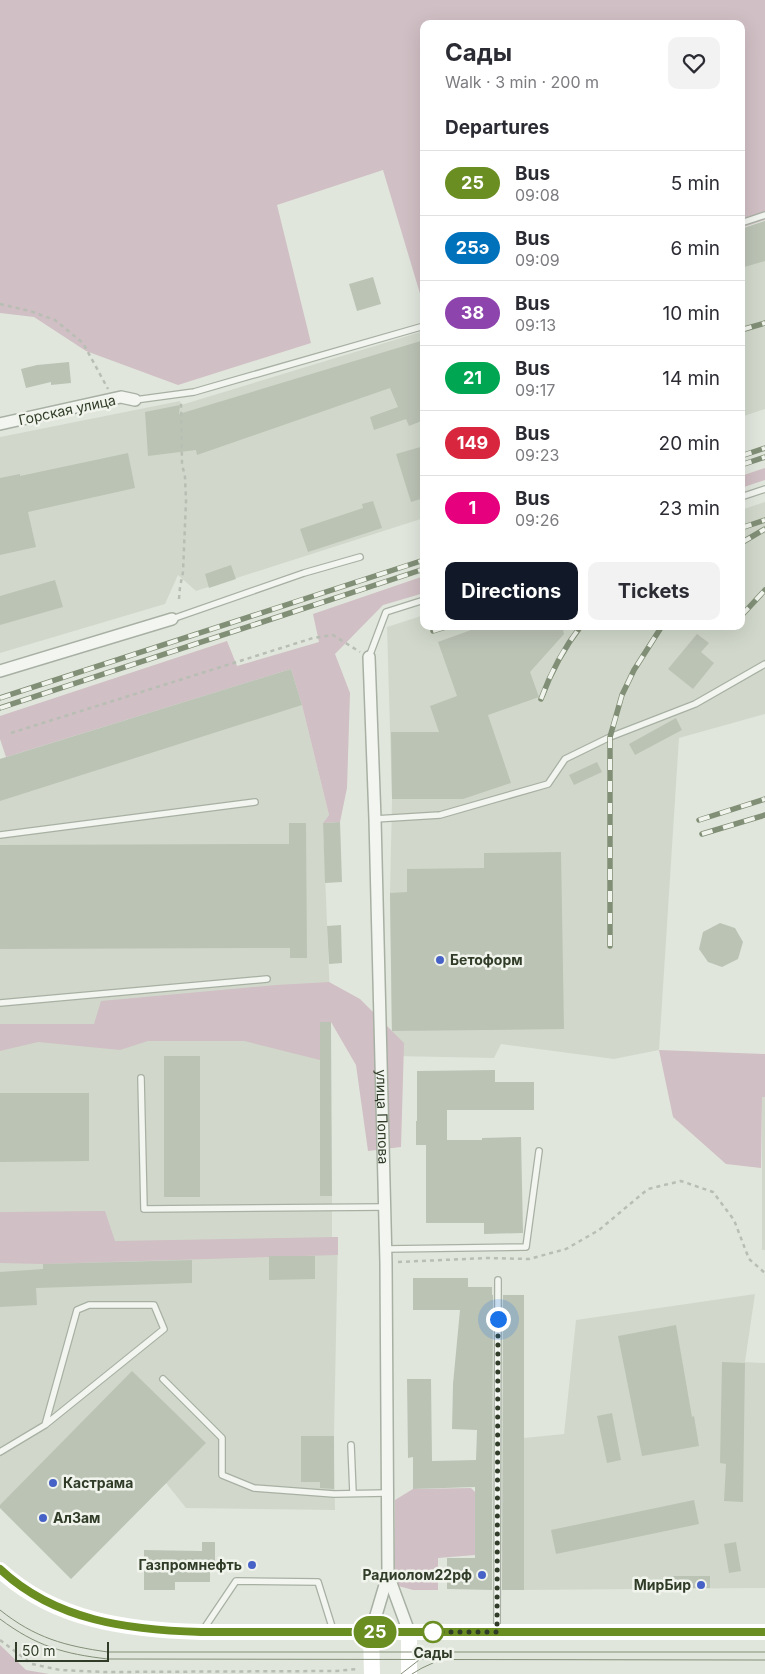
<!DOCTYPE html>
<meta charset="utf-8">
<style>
body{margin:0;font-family:Inter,sans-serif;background:#f2f2f3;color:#2b2b33;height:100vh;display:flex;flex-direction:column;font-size:19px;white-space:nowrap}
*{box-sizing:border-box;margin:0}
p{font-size:16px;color:#7c7c81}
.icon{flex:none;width:28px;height:28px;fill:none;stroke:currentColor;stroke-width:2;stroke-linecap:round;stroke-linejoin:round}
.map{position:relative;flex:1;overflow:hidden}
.details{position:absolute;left:420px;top:20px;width:325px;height:610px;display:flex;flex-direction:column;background:#fff;border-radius:10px;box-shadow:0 5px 20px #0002}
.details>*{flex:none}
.badge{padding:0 10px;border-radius:16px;font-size:18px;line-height:32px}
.scale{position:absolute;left:15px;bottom:12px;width:94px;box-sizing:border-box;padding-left:5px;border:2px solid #303c27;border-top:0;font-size:14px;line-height:18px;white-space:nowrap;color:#303c27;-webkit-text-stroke:4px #f0f4ec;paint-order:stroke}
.you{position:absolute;width:25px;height:25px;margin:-12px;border:4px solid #fff;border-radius:50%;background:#1a73e8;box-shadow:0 0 0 8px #1a73e833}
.map>.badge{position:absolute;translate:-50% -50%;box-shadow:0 0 0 2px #fff}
h2{padding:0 25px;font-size:19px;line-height:45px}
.round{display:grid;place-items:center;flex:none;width:52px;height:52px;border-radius:10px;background:#f2f2f3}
.overview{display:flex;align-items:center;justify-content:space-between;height:85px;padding:0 25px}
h1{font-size:24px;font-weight:700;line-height:38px}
.action{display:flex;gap:10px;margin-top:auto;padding:10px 25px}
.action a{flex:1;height:58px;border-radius:10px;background:#111827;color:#fff;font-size:20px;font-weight:700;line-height:58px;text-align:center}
.action a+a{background:#f2f2f3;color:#2b2b33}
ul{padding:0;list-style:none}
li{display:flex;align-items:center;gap:15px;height:65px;padding:0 25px;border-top:1px solid #e1e1e2}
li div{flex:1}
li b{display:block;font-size:19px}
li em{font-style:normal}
li .badge{min-width:55px;font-weight:700;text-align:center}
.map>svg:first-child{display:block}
.built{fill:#d1d8cb}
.green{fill:#d0bfc4}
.building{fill:#bbc3b5}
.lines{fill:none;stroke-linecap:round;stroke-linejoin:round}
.lane-casing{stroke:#a8b0a3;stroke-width:8}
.street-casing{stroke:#a8b0a3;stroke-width:14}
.path{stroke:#b8beb4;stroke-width:2.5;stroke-dasharray:4 4;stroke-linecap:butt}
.lane{stroke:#f2f5f0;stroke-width:5.5}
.street{stroke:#f2f5f0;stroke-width:11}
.secondary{stroke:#fff;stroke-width:16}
.tram{stroke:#828f77;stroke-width:1}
.rail-casing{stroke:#828f77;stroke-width:5.5}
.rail{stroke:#f0f4ec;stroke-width:4;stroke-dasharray:11;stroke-linecap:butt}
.line-casing{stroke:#fff;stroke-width:11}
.line{stroke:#6b8e23;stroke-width:8}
.walk{stroke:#303c27;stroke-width:5;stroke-dasharray:0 9}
.poi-dot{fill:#4662c7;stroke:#f0f4ec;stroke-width:2}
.stop-dot{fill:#fff;stroke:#6b8e23;stroke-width:2.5}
.labels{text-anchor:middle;stroke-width:5;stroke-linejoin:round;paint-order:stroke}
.street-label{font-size:14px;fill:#303c27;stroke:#f0f4ec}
.poi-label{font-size:14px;font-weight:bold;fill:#303c27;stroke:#f0f4ec;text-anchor:start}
.stop-label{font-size:14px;font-weight:bold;fill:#303c27;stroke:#f0f4ec}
</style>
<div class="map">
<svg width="765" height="1674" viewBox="0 0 765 1674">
<rect width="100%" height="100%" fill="#e1e6dd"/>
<!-- built -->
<g class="built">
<path d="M 765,221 L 765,409 L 741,417 L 741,229 Z"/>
<path d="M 424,331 L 424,518 L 196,591 L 178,575 L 165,604 L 0,653 L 0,437 L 180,401 L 181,405 Z"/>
<path d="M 765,502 L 765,714 L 679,738 L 659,1050 L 614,1059 L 501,1044 L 494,1058 L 392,1056 L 390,893 L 392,799 L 387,627 L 424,615 L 424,626 L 741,626 L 741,510 Z"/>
<path d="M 291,669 L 302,705 L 329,815 L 323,823 L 331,1022 L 320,1022 L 320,1196 L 332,1196 L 332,1237 L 338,1237 L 334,1436 L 335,1510 L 186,1508 L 166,1483 L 71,1579 L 0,1508 L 0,759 Z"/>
<rect x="762" y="1097" width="3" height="153"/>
<path d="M 755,1294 L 745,1362 L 765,1363 L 765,1588 L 524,1590 L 524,1438 L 564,1434 L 576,1320 Z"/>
</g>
<!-- green -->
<g class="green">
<path d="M 0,0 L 765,0 L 765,220 L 741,228 L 741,24 L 424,24 L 424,307 L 383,170 L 277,205 L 311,343 L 178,385 L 86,351 L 34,317 L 0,313 Z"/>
<path d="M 765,468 L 765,480 L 741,488 L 741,476 Z"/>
<path d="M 424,576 L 424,593 L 383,605 L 335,654 L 350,693 L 347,788 L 340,822 L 323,823 L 329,815 L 302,705 L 291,669 L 6,757 L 0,739 L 0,716 L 227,641 L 237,666 L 319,642 L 313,614 Z"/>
<path d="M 329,982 L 360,999 L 404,1043 L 401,1147 L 368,1151 L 356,1065 L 331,1022 L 320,1022 L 320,1060 L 244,1041 L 148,1041 L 120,1050 L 38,1042 L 0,1051 L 0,1024 L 94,1024 L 101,1001 L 276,985 Z"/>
<path d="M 659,1050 L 765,1054 L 765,1097 L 762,1097 L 761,1168 L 726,1164 L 673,1117 Z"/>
<path d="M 105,1211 L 115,1241 L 338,1237 L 338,1255 L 43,1264 L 0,1263 L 0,1212 Z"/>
<path d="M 471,1488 L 475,1492 L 475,1555 L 438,1558 L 438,1590 L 413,1590 L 395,1585 L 395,1500 L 413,1489 Z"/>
<path d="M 0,1645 L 26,1670 L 49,1674 L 0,1674 Z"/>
</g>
<!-- building -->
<g class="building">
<path d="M 765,221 L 765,261 L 741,268 L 741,229 Z"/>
<path d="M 373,277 L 381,304 L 357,311 L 349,284 Z"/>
<path d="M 424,340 L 424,420 L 409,426 L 406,419 L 374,430 L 370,417 L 398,407 L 390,388 L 197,455 L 196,450 L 148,456 L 145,412 L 180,405 L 179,414 Z"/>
<path d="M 69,362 L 71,383 L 51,385 L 51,382 L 26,388 L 21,369 L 37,365 Z"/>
<path d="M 424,446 L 424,498 L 411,502 L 396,454 Z"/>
<path d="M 128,453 L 135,488 L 28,512 L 36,547 L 0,555 L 0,478 L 20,474 L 20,476 Z"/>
<path d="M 373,501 L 382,528 L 308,552 L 300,529 L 363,508 L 362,504 Z"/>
<path d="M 231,565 L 236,579 L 209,588 L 205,574 Z"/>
<path d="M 55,580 L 63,607 L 0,625 L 0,596 Z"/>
<path d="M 482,626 L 562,626 L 564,634 L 530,672 L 539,697 L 488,715 L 511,783 L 463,799 L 392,799 L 391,732 L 439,732 L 430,706 L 457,696 L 438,642 Z"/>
<path d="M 697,634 L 709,643 L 701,652 L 714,663 L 693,689 L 668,669 Z"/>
<path d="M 291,669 L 302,705 L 0,801 L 0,759 Z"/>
<path d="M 676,718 L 682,730 L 635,755 L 629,744 Z"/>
<path d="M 597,762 L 602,772 L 574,785 L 569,775 Z"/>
<path d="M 340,822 L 342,882 L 325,883 L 323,823 Z"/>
<path d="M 289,823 L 306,823 L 307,958 L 290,958 L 290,948 L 0,949 L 0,845 L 289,844 Z"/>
<path d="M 561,852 L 564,1029 L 392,1031 L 390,893 L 407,892 L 407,869 L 484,868 L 484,853 Z"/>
<path d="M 720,923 L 735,928 L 743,942 L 738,959 L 722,967 L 708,962 L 699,949 L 703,932 Z"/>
<path d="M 341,925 L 342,963 L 329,964 L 327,926 Z"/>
<path d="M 320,1022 L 331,1022 L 332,1196 L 320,1196 Z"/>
<rect x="164" y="1056" width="36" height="141"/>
<path d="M 495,1070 L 495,1082 L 534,1082 L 534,1110 L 447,1110 L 447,1140 L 482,1140 L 482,1138 L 521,1137 L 523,1233 L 484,1234 L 484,1223 L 426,1223 L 426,1145 L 416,1145 L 416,1121 L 417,1121 L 417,1071 Z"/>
<path d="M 0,1093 L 89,1093 L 89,1161 L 0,1162 Z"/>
<path d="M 269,1256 L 315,1256 L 315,1279 L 269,1280 Z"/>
<path d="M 192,1260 L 192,1283 L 36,1288 L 37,1305 L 0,1307 L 0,1272 L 43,1269 L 43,1264 Z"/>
<path d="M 413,1278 L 468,1278 L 468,1287 L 492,1287 L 492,1295 L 493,1295 L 492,1590 L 447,1589 L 447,1558 L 475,1558 L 475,1487 L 413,1489 L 413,1457 L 408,1458 L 407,1379 L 431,1379 L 432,1461 L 476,1460 L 477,1430 L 452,1429 L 453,1384 L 460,1310 L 413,1310 Z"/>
<path d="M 503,1295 L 524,1295 L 524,1590 L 502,1590 Z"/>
<path d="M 676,1325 L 692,1417 L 694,1416 L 699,1446 L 642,1456 L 618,1336 Z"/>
<path d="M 722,1362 L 745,1363 L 743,1502 L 724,1501 L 726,1464 L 720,1463 Z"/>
<path d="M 132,1371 L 206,1443 L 71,1579 L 0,1508 L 0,1505 Z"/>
<path d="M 612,1413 L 621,1460 L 607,1463 L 597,1416 Z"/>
<path d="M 301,1436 L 334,1436 L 334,1489 L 320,1488 L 320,1482 L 301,1482 Z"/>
<path d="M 694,1500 L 699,1524 L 556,1554 L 551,1530 Z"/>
<path d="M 202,1542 L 215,1542 L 215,1566 L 210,1566 L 210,1582 L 175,1582 L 175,1590 L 144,1590 L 144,1550 L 202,1551 Z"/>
<path d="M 736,1542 L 741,1571 L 729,1573 L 724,1544 Z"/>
<rect x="666" y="1576" width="44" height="12"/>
</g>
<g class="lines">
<defs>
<g id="lane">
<path d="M 741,223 L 765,215"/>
<path d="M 135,400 L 194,392 L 424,326"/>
<path d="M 741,497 L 765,489"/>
<path d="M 172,619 L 304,573 L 360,557"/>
<path d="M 369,657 L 386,612 L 424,600"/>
<path d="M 375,819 L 440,815 L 548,784 L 565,759 L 610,737 L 695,704 L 765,664"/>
<path d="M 0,835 L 255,802"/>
<path d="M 0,1003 L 267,979"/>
<path d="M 141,1078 L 144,1209 L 385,1207"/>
<path d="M 386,1249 L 526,1247 L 539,1151"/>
<path d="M 163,1379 L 222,1438 L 222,1475 L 254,1488 L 334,1494 L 387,1493"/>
<path d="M 351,1445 L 353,1493"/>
<path d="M 0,1452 L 45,1425 L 164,1329 L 154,1305 L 89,1305 L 77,1310 L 45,1425"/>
<path d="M 203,1630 L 236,1581 L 318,1582 L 333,1630"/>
<path d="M 497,1630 L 498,1280"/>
</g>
<g id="street">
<path d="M 0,424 L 121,397 L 135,400"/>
<path id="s1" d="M 369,657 L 375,819 L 386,1263 L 388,1575 L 371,1632"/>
<path d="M 0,671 L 172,619"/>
<path d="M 388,1575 L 409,1632"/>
</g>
</defs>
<!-- lane casing -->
<use href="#lane" class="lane-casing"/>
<!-- street casing -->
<use href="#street" class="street-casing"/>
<!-- path -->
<g class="path">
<path d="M 0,304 L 30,311 L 55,320 L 83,343 L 108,389"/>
<path d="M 179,599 L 180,587 L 183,572 L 186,501 L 185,477 L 182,464 L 181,402"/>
<path d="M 11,733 L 313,638 L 333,635 L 360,652"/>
<path d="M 398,1262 L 487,1258 L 529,1259 L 566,1249 L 599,1230 L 648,1189 L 681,1181 L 713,1192 L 734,1220 L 749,1259 L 765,1273"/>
<path d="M 0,1640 L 32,1664 L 60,1670 L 104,1672 L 336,1671 L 358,1669"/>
</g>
<!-- lane -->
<use href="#lane" class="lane"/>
<!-- street -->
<use href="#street" class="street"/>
<!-- secondary -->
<g class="secondary">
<path d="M 0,1570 C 55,1621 129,1630 201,1632 L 765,1632"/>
<path d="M 371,1632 L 372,1674"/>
<path d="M 409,1632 L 409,1674"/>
</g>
<!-- tram -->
<g class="tram">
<path d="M 0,1610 C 35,1638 65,1646 108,1652 L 765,1652"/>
<path d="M 0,1619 C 36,1646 64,1654 108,1659 L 765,1660"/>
<path d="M 401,1674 L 419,1660"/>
<path d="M 412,1674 L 422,1668 L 433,1663"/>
</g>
<defs>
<g id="rail">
<path d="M 741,330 L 765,323"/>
<path d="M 741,456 L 765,448"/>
<path d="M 741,465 L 765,457"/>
<path d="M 741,528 L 765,520"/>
<path d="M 741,543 L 765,529"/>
<path d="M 741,616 L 765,590"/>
<path d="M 732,627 L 732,626"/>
<path d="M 433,631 L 449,626"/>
<path d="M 0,698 L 424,560"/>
<path d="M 541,699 C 551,672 563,649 581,626"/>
<path d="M 0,708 L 424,569"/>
<path d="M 699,820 L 765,799"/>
<path d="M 702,834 L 765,815"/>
<path d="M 610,946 L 610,737 L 622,695 L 634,670 L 662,626"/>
</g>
</defs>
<!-- rail casing -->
<use href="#rail" class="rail-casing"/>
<!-- rail -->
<use href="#rail" class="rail"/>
</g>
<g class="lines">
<defs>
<path id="line" d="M 0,1569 C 55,1621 129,1630 201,1632 L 765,1632"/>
</defs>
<!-- line casing -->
<use href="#line" class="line-casing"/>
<!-- line -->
<use href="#line" class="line"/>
<!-- walk -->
<path class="walk" d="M 433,1632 L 497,1632 L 498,1319"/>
</g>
<!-- markers -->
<g class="poi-dot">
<circle cx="440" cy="960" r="5"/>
<circle cx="53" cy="1483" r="5"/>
<circle cx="43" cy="1518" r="5"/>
<circle cx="252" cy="1565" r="5"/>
<circle cx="482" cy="1575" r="5"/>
<circle cx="701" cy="1585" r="5"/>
</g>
<circle class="stop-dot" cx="433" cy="1632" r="10"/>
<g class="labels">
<!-- street labels -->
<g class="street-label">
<text transform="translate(67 410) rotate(-12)" y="5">Горская улица</text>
<text dy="5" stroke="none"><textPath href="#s1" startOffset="460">улица Попова</textPath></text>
</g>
<!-- poi labels -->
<g class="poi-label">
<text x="450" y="965">Бетоформ</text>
<text x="63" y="1488">Кастрама</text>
<text x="53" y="1523">АлЗам</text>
<text x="242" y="1570" text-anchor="end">Газпромнефть</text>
<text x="472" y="1580" text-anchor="end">Радиолом22рф</text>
<text x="691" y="1590" text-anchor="end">МирБир</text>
</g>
<!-- stop labels -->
<g class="stop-label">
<text x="433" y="1658">Сады</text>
</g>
</g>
</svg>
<div class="scale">50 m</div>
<div class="you" style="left:498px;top:1319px"></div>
<b class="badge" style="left:375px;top:1632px;background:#6b8e23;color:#fff">25</b>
<section class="details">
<div class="overview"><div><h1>Сады</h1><p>Walk · 3 min · 200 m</p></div><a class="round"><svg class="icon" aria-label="heart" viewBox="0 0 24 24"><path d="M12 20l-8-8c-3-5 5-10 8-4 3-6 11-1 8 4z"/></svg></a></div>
<h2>Departures</h2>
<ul>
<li><span class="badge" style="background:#6b8e23;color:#fff">25</span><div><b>Bus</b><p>09:08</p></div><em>5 min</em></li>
<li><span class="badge" style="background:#0072bc;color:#fff">25э</span><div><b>Bus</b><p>09:09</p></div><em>6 min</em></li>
<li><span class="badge" style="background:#8e44ad;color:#fff">38</span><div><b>Bus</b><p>09:13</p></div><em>10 min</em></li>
<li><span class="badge" style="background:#00a651;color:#fff">21</span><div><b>Bus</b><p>09:17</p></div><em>14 min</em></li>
<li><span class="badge" style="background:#d7263d;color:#fff">149</span><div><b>Bus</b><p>09:23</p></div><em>20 min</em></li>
<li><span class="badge" style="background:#e6007e;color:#fff">1</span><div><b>Bus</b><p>09:26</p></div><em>23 min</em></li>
</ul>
<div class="action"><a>Directions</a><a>Tickets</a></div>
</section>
</div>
